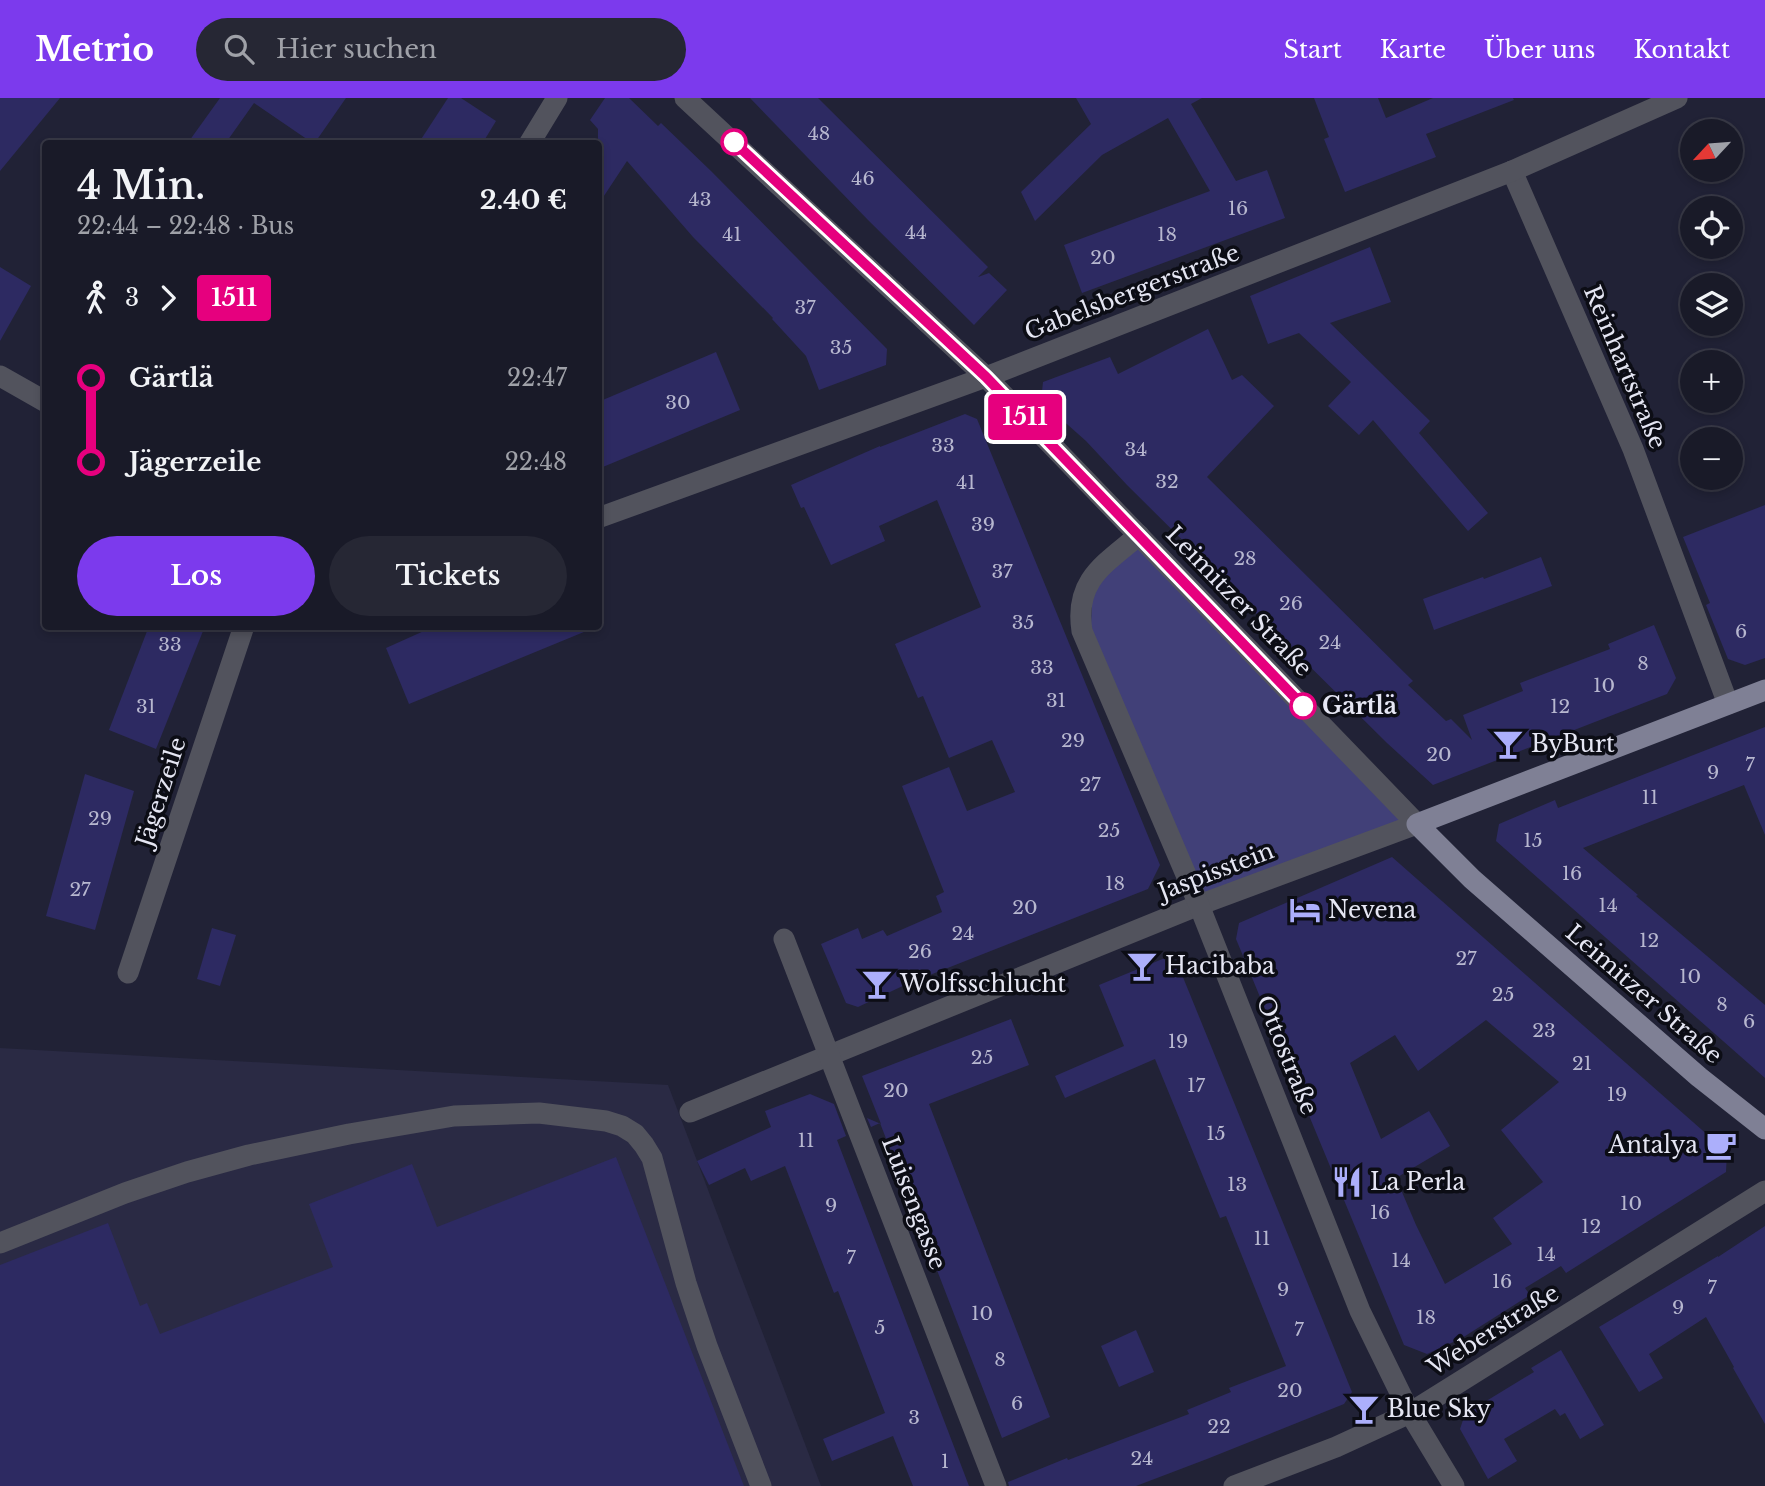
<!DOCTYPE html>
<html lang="de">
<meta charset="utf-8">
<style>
body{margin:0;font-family:"Libre Baskerville",serif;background:#262734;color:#f1f3f6;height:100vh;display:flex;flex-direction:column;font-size:26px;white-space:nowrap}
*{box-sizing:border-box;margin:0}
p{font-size:23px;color:#9fa1a8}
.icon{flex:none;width:38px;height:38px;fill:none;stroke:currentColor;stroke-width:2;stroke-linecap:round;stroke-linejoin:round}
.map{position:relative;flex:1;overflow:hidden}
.details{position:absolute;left:42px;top:42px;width:560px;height:490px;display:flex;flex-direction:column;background:#191a28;border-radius:7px;box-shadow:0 4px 10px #0003,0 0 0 2px #373845}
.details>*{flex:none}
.badge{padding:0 14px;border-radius:5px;font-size:24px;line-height:46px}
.needle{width:46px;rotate:244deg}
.buttons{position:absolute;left:1680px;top:21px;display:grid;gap:14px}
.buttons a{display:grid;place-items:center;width:63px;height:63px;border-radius:50%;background:#191a28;box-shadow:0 4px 10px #0003,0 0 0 2px #373845;font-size:35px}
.map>.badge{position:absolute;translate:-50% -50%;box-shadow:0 0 0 4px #fff}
.legs{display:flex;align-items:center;gap:10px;height:77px;padding:0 35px;font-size:23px}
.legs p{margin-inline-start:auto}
.head{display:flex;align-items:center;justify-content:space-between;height:119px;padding:0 35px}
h1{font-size:38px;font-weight:600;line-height:52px}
.button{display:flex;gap:14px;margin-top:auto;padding:14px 35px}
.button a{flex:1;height:80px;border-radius:42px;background:#7c3aed;color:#fff;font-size:28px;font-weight:600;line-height:80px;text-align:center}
.button a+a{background:#262734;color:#f1f3f6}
ul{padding:0 35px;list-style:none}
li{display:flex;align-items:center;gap:24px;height:84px;font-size:26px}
li i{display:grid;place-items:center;width:10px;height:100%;margin:0 9px;background:currentColor}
li i::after{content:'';width:18px;height:18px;margin:-9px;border:5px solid;border-radius:50%;background:#191a28}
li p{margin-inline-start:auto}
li:first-child i{background:linear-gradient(#0000 50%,currentColor 0)}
li:last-child i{background:linear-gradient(currentColor 50%,#0000 0)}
header{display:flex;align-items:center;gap:42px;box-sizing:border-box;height:98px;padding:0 35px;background:#7c3aed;color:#fff}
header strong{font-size:33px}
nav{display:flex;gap:38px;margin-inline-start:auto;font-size:24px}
.search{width:490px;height:63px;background:#262734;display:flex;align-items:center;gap:18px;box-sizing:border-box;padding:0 24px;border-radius:38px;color:#9fa1a8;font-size:26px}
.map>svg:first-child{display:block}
.built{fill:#2a2a44}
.green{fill:#414078}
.building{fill:#2d2a62;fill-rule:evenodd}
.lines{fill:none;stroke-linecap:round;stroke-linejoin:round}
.minor{stroke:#52535d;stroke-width:21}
.major{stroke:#7f8095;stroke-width:21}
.line-1-casing{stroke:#fff;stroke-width:16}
.line-1{stroke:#e6007e;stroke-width:10}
.stop-1-dot{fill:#fff;stroke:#e6007e;stroke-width:3.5}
.labels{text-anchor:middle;stroke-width:7;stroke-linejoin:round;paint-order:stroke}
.number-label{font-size:19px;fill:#b7b7cf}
.street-label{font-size:23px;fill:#e5e6f3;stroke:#0c0d15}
.stop-label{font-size:23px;font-weight:bold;fill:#e5e6f3;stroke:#0c0d15;text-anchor:start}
.poi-label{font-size:23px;fill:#e5e6f3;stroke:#0c0d15;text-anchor:start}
</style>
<header>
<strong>Metrio</strong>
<div class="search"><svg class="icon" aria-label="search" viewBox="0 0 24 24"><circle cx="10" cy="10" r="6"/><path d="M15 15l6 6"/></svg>Hier suchen</div>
<nav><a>Start</a><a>Karte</a><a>Über uns</a><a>Kontakt</a></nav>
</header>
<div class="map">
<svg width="1765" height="1388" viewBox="0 0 1765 1388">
<rect width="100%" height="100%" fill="#212236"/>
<!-- built -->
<path class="built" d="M 0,950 L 668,987 L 821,1388 L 0,1388 Z"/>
<!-- green -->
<path class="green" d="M 1138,442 L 1415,721 L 1201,803 L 1090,549 L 1092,502 L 1107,468 Z"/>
<!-- building -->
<g class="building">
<path d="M 0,0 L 60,0 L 0,73 Z"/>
<path d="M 220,0 L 346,0 L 314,46 L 254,5 L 225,46 L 187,46 Z"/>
<path d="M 448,0 L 461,0 L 496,23 L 482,46 L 418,46 Z"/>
<path d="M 605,0 L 629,0 L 658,28 L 661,25 L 711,73 L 887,251 L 886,267 L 819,292 L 806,258 L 772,221 L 773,220 L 693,139 L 627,63 L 598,107 L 598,31 L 590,22 Z"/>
<path d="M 750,0 L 818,0 L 988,169 L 978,179 L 989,175 L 1007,192 L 974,227 L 868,122 Z"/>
<path d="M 1076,0 L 1202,0 L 1191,6 L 1236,83 L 1267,72 L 1285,120 L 1082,195 L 1064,147 L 1210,93 L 1168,20 L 1102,57 L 1035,123 L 1021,94 L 1091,26 Z"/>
<path d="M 1314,0 L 1378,0 L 1386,20 L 1433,0 L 1513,0 L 1514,2 L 1426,36 L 1436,59 L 1345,94 L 1324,41 L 1329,39 Z"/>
<path d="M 1370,149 L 1391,204 L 1330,225 L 1430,323 L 1419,335 L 1488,415 L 1468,433 L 1373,322 L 1359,337 L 1328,308 L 1351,284 L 1299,235 L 1268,246 L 1250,198 Z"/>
<path d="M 0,169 L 31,188 L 0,243 Z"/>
<path d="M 1208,231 L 1232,282 L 1242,277 L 1274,308 L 1207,379 L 1413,583 L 1408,587 L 1446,623 L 1451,621 L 1472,642 L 1463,617 L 1523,593 L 1520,585 L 1610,551 L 1608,546 L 1654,527 L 1676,580 L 1667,596 L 1433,687 L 1387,645 L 1127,387 L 1086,343 L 1041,303 L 1043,284 L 1110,259 L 1118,276 Z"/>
<path d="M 716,254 L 740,312 L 598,371 L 598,304 Z"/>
<path d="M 965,316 L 977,321 L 1160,767 L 1148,791 L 907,886 L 858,909 L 846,905 L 821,846 L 858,830 L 862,841 L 883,832 L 887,838 L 942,814 L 936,798 L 944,794 L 902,688 L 949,669 L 967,713 L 1015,694 L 992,642 L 949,660 L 923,598 L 918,600 L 895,546 L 981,509 L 937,402 L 879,428 L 885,443 L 831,467 L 804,409 L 801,410 L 791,387 L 880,348 L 880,349 Z"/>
<path d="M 1765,407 L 1765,560 L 1745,567 L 1728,561 L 1706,507 L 1710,505 L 1683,439 Z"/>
<path d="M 1541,459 L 1552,488 L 1434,532 L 1423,501 L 1483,479 L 1484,481 Z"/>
<path d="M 149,528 L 205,528 L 156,651 L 109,632 Z"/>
<path d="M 435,528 L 596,528 L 596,529 L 409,606 L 386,550 Z"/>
<path d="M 1765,629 L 1765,737 L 1744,687 L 1583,750 L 1638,797 L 1636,798 L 1765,907 L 1765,980 L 1496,743 L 1499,726 L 1555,702 L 1558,710 Z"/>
<path d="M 85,676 L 134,693 L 95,832 L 46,818 Z"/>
<path d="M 1392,759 L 1727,1054 L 1726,1074 L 1566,1175 L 1561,1168 L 1525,1190 L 1530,1197 L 1462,1240 L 1427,1256 L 1404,1247 L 1236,841 L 1239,825 ZM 1486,922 L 1559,984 L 1501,1032 L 1543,1084 L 1493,1120 L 1512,1146 L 1445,1186 L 1416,1127 L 1396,1080 L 1450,1048 L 1429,1013 L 1381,1041 L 1350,965 L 1395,937 L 1418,973 Z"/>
<path d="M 212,830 L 236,837 L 220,888 L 197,881 Z"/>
<path d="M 1165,860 L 1178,867 L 1352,1294 L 1344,1306 L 1207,1361 L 1136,1388 L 1009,1388 L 1008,1384 L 1067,1360 L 1068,1362 L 1189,1316 L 1187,1312 L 1231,1294 L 1229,1290 L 1286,1268 L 1226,1118 L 1220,1120 L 1155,961 L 1065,1000 L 1055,978 L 1124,948 L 1099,887 Z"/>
<path d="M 1011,921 L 1029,967 L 929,1006 L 1050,1319 L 1002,1340 L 880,1025 L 871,1029 L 867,1020 L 881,1026 L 862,978 Z"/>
<path d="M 810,996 L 834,1006 L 846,1038 L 837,1042 L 969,1388 L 913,1388 L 893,1338 L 832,1363 L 823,1341 L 885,1315 L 838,1193 L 834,1195 L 785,1068 L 751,1083 L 745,1070 L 709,1087 L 697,1063 L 771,1029 L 765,1013 Z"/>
<path d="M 616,1059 L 744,1388 L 0,1388 L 0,1167 L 108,1125 L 140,1208 L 147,1205 L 160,1236 L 333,1169 L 309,1106 L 412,1066 L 437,1129 Z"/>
<path d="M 1765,1128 L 1765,1326 L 1733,1270 L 1734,1269 L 1706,1219 L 1649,1256 L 1663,1280 L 1639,1294 L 1599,1229 L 1718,1158 L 1718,1159 Z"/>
<path d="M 1136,1232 L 1154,1274 L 1119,1289 L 1101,1248 Z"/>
<path d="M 1561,1252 L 1604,1327 L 1580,1341 L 1565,1315 L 1560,1318 L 1555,1311 L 1504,1341 L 1517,1363 L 1488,1381 L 1460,1331 L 1465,1316 L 1534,1274 L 1531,1270 Z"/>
</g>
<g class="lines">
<!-- minor -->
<g class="minor">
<path d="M 685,0 L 986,279 L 1417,726 L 1199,807 L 690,1014"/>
<path d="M 529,46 L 557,0"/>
<path d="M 1512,73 L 1633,351 L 1728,606"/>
<path d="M 0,278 L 46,304"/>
<path d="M 598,420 L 986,279 L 1512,73 L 1677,0"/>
<path d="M 1139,437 C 1105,466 1074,482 1082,533 L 1199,807 L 1360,1213 L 1410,1315 L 1454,1388"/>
<path d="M 784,841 L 996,1388"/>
<path d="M 128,875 L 244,528"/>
<path d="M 0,1145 L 125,1095 L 187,1074 L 249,1057 L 349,1036 L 454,1018 L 539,1015 L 606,1023 L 622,1028 L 635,1036 L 644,1047 L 652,1060 L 686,1185 L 707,1248 L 761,1388"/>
<path d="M 1234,1388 L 1336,1349 L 1410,1315 L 1765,1093"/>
</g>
<!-- major -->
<path class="major" d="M 1765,592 L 1417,726 L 1472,781 L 1699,979 L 1765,1031"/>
</g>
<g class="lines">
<defs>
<path id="line-1" d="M 734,44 L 986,279 L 1303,608"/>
</defs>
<!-- line-1 casing -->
<use href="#line-1" class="line-1-casing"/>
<!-- line-1 -->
<use href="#line-1" class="line-1"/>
</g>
<!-- icons -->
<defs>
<symbol id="bar-bare" viewBox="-9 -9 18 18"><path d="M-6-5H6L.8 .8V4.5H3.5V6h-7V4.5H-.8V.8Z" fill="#acaffb" stroke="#0c0d15" stroke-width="2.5" paint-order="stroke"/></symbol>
<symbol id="hotel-bare" viewBox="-9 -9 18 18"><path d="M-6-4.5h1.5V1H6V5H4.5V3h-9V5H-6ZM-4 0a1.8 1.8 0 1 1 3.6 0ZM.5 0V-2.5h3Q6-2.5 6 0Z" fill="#acaffb" stroke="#0c0d15" stroke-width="2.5" paint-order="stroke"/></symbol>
<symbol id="cafe-bare" viewBox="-9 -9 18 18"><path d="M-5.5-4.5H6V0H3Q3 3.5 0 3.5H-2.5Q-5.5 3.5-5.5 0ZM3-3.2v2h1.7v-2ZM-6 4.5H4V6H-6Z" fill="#acaffb" stroke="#0c0d15" stroke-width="2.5" paint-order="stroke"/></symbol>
<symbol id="restaurant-bare" viewBox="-9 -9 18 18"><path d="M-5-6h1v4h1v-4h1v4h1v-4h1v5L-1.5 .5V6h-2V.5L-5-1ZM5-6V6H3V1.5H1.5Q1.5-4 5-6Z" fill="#acaffb" stroke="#0c0d15" stroke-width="2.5" paint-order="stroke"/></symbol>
</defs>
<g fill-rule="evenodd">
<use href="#bar-bare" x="1486" y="624" width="44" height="44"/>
<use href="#hotel-bare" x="1283" y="790" width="44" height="44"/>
<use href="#bar-bare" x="1120" y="846" width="44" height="44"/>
<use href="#bar-bare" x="855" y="864" width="44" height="44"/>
<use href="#cafe-bare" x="1699" y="1025" width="44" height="44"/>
<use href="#restaurant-bare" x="1325" y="1062" width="44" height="44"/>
<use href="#bar-bare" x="1342" y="1289" width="44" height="44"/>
</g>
<!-- markers -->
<g class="stop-1-dot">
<circle cx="734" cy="44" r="12"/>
<circle cx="1303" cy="608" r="12"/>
</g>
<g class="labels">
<!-- number labels -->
<g class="number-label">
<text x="819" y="42">48</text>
<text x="863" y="87">46</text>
<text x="700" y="108">43</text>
<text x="1238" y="117">16</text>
<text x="916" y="141">44</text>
<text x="732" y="143">41</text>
<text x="1167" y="143">18</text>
<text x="1103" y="166">20</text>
<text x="805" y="216">37</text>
<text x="841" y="256">35</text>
<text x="678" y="311">30</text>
<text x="943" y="354">33</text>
<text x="1136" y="358">34</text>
<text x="1167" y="390">32</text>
<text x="966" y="391">41</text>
<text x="983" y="433">39</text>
<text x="1245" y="467">28</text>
<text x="1002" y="480">37</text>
<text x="1291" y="512">26</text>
<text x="1023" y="531">35</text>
<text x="1741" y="540">6</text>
<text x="1330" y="551">24</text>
<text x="170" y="553">33</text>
<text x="1643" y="572">8</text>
<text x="1042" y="576">33</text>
<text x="1604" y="594">10</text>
<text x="1056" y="609">31</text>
<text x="146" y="615">31</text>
<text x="1560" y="615">12</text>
<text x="1073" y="649">29</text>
<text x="1439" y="663">20</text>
<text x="1750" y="673">7</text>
<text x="1713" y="681">9</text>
<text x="1090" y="693">27</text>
<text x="1650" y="706">11</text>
<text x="100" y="727">29</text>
<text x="1109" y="739">25</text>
<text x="1533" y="749">15</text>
<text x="1572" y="782">16</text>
<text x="1115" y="792">18</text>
<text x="80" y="798">27</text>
<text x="1608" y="814">14</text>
<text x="1025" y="816">20</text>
<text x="963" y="842">24</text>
<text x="1649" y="849">12</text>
<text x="920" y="860">26</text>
<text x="1466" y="867">27</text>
<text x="1690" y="885">10</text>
<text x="1503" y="903">25</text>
<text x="1722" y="913">8</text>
<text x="1749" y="930">6</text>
<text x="1544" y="939">23</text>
<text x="1178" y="950">19</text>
<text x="982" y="966">25</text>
<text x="1582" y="972">21</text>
<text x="1196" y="994">17</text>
<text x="896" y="999">20</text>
<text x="1617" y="1003">19</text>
<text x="1216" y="1042">15</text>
<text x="806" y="1049">11</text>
<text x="1237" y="1093">13</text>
<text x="1631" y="1112">10</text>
<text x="831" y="1114">9</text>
<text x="1380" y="1121">16</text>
<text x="1591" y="1135">12</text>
<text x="1262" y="1147">11</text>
<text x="1546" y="1163">14</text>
<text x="851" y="1166">7</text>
<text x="1401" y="1169">14</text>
<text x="1502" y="1190">16</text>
<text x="1712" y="1196">7</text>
<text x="1283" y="1198">9</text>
<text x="1678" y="1216">9</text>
<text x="982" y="1222">10</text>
<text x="1426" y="1226">18</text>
<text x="880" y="1236">5</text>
<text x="1299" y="1238">7</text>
<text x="1000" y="1268">8</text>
<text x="1290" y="1299">20</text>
<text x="1017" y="1312">6</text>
<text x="914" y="1326">3</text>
<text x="1219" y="1335">22</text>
<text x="1142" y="1367">24</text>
<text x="945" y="1370">1</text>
</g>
<!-- street labels -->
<g class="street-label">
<text transform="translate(1132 194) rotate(-21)" y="8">Gabelsbergerstraße</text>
<text transform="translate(1625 269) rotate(67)" y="8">Reinhartstraße</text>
<text transform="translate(1239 503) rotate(46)" y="8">Leimitzer Straße</text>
<text transform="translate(161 694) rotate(-72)" y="8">Jägerzeile</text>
<text transform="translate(1216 773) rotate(-21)" y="8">Jaspisstein</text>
<text transform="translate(1644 896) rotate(41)" y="8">Leimitzer Straße</text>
<text transform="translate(1287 957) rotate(68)" y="8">Ottostraße</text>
<text transform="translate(914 1105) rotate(69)" y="8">Luisengasse</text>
<text transform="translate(1493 1232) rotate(-32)" y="8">Weberstraße</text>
</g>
<!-- stop labels -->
<g class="stop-label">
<text x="1322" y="616">Gärtlä</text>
</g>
<!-- poi labels -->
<g class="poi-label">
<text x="1531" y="654">ByBurt</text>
<text x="1328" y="820">Nevena</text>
<text x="1165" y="876">Hacibaba</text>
<text x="900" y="894">Wolfsschlucht</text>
<text x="1698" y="1055" text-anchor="end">Antalya</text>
<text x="1370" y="1092">La Perla</text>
<text x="1387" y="1319">Blue Sky</text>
</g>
</g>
</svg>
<div class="buttons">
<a><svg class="needle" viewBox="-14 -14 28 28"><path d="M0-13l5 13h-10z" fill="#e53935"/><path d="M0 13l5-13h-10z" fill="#9fa1a8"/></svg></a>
<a><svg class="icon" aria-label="locate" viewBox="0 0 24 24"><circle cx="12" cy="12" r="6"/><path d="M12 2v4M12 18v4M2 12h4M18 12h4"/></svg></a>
<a><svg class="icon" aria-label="layers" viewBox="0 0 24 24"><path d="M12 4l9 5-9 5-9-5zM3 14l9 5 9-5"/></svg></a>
<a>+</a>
<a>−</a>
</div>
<b class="badge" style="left:1025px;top:319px;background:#e6007e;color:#fff">1511</b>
<section class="details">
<div class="head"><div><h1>4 Min.</h1><p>22:44 – 22:48 · Bus</p></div><b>2.40 €</b></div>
<div class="legs"><svg class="icon" aria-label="walk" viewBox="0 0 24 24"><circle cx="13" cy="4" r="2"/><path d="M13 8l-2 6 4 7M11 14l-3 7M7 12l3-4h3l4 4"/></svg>3<svg class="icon" aria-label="forward" viewBox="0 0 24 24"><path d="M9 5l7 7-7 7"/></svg><b class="badge" style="background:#e6007e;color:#fff">1511</b></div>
<ul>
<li><i style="color:#e6007e"></i><b>Gärtlä</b><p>22:47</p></li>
<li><i style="color:#e6007e"></i><b>Jägerzeile</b><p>22:48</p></li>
</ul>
<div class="button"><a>Los</a><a>Tickets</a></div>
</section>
</div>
